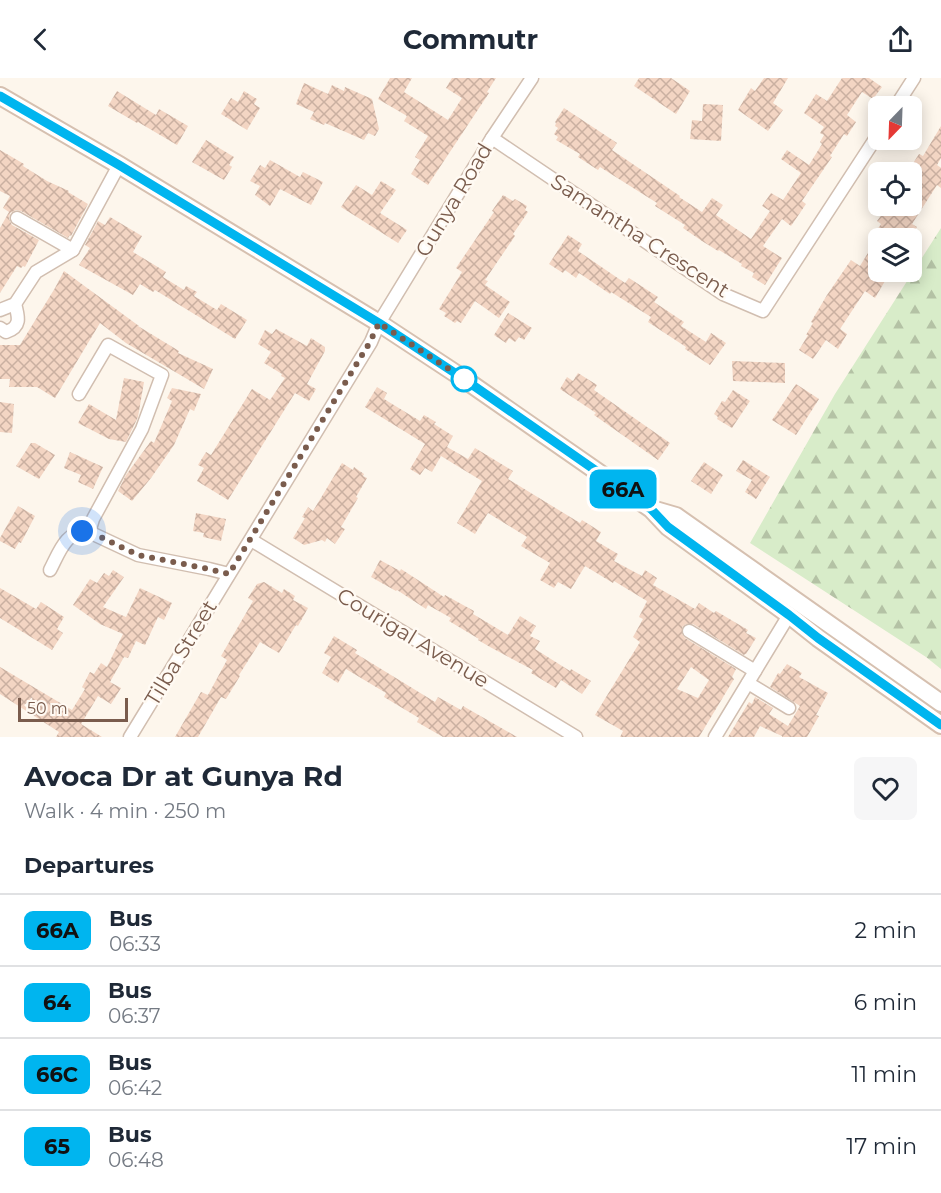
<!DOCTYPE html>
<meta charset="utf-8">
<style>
body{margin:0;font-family:Montserrat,sans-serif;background:#f6f6f7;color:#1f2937;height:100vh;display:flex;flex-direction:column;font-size:22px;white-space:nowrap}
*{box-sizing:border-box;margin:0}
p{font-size:20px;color:#747a83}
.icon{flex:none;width:33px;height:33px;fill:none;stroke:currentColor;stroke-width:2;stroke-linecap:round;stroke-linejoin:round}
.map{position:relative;height:659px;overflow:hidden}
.sheet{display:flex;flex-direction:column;background:#fff;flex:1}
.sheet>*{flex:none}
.badge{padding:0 12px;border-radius:9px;font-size:21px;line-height:39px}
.needle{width:39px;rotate:203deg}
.controls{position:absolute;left:868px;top:18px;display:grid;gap:12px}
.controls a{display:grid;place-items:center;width:54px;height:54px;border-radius:9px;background:#fff;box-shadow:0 3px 15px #0003;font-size:30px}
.scale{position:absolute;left:18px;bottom:15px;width:110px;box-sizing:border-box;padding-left:6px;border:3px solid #7a5c4d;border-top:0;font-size:16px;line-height:21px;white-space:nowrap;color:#7a5c4d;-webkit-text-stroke:4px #fffaf3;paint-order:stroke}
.you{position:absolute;width:30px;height:30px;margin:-15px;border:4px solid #fff;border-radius:50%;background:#1a73e8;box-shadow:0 0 0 9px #1a73e833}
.map>.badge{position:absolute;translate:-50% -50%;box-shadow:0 0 0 3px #fff}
h2{padding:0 24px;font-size:22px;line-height:54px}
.round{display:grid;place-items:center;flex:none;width:63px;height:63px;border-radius:9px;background:#f6f6f7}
.headline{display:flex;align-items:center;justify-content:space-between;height:102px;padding:0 24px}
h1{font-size:28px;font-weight:700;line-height:45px}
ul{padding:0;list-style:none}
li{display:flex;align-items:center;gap:18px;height:72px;padding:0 24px;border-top:2px solid #e0e1e3}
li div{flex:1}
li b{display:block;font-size:22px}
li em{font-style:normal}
li .badge{min-width:66px;font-weight:700;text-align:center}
header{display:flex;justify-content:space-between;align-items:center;height:78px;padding:0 24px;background:#fff;font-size:27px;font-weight:700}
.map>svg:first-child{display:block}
.forest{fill:url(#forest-firs)}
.building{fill:url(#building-cross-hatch);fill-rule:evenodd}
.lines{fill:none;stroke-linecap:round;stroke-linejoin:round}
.minor-casing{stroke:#d1beb0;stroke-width:15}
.secondary-casing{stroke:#d6c0b0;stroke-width:20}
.minor{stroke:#fff;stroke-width:12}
.secondary{stroke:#fff;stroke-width:16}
.line-casing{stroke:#fff;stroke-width:14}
.line{stroke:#00b5ef;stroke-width:9}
.walk{stroke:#7a5c4d;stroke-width:6;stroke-dasharray:0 10.8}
.stop-dot{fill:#fff;stroke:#00b5ef;stroke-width:3}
.labels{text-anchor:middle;stroke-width:5;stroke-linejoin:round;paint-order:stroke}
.street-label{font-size:21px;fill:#7a5c4d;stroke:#fffaf3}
</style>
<header><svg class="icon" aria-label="back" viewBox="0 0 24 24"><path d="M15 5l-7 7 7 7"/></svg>Commutr<svg class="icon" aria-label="share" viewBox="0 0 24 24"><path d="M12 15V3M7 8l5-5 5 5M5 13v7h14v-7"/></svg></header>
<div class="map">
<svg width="941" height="659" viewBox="0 0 941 659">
<defs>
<pattern id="forest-firs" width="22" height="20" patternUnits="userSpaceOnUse" patternTransform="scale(1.5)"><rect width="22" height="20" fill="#d8ecc9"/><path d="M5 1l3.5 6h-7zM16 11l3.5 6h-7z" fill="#b4c2a5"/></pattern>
<pattern id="building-cross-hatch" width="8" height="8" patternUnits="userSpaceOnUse" patternTransform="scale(1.5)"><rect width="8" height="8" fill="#f3d5c3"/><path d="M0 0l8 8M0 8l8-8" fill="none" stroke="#cab0a1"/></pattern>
</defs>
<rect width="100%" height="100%" fill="#fdf6ec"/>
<!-- forest -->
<path class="forest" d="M 941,150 L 941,591 L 926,579 L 750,465 L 835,316 Z"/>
<!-- building -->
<g class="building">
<path d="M 390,0 L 412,0 L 404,14 L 448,42 L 462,20 L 446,10 L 452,0 L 496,0 L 487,14 L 489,15 L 428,107 L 411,96 L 420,82 L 415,79 L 428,58 L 404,43 L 407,38 L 378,21 Z"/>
<path d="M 639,0 L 671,0 L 690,13 L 676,36 L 634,8 Z"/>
<path d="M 764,0 L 788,0 L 773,25 L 783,32 L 768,53 L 738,32 L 751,10 L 755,13 Z"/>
<path d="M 842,0 L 869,0 L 882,9 L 873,21 L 862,14 L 847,37 L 856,44 L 847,58 L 844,56 L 830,78 L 832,79 L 802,123 L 806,126 L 791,148 L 782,141 L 763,168 L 782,180 L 765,207 L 752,199 L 754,195 L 741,188 L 742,186 L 719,172 L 718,173 L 702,163 L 683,150 L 685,147 L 655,128 L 657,125 L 600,89 L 598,92 L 578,79 L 580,76 L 556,62 L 558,59 L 554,56 L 558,50 L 555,48 L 556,45 L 555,44 L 564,30 L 617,65 L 612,72 L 680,118 L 679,119 L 702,134 L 712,120 L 723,127 L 716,137 L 751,161 L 770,133 L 762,128 L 771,115 L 783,122 L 801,95 L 781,81 L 787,72 L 809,87 L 822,66 L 820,64 L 824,57 L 820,55 L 824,49 L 804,35 L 816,16 L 827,23 Z"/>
<path d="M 304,5 L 328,16 L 332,7 L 344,13 L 345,9 L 372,21 L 379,51 L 375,58 L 368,55 L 364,62 L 325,45 L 324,47 L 310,41 L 314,34 L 296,26 Z"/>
<path d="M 117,13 L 156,37 L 159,31 L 188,48 L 177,67 L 138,44 L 137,45 L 108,28 Z"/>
<path d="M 244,13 L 257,21 L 254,26 L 260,30 L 247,52 L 221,36 L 231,20 L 238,24 Z"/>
<path d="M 703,26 L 723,27 L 721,63 L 690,61 L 692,42 L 702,43 Z"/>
<path d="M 941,48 L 941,80 L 937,87 L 941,90 L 941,110 L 937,107 L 912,146 L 917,149 L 909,160 L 904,160 L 895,154 L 891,160 L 879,160 L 879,200 L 885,203 L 875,220 L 865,213 L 840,251 L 847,256 L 838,271 L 826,262 L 813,281 L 799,272 L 808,257 L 806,257 L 813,245 L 811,244 L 827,217 L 851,182 L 860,188 L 877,160 L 872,160 L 881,146 L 877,143 L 888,128 L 912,128 L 912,111 L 921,97 L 910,90 L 919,76 L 923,78 Z"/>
<path d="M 206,62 L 234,79 L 229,87 L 232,89 L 224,102 L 192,84 Z"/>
<path d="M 0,72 L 24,86 L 23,88 L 47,103 L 69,113 L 68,114 L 88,126 L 71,158 L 70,157 L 68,160 L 21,133 L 16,132 L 10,135 L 9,141 L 12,147 L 39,162 L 25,189 L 23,188 L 21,190 L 17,188 L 0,215 L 0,150 L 9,134 L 3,130 L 10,118 L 0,113 Z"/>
<path d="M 270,82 L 300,99 L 303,94 L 323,104 L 311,127 L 280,111 L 270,128 L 255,117 L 260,108 L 250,103 L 260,87 L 265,90 Z"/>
<path d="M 381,103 L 396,112 L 380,135 L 407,152 L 398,165 L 341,129 L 356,107 L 372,117 Z"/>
<path d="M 503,117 L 513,123 L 515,121 L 527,128 L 525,132 L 528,134 L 513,156 L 515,158 L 485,202 L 488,203 L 485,207 L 510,224 L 499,240 L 475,223 L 461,245 L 457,243 L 455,245 L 444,238 L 446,235 L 439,231 L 462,194 L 456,190 L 494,134 L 492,133 Z"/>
<path d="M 110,139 L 142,158 L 133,174 L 166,194 L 163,199 L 184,212 L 186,208 L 197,214 L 194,218 L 217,232 L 221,226 L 247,242 L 235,261 L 155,212 L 153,214 L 140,206 L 133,217 L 79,187 L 90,170 L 85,167 L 98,143 L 105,147 Z"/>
<path d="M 568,157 L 582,166 L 578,173 L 625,205 L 629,200 L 658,219 L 654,224 L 684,244 L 681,248 L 706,264 L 711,255 L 726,265 L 710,287 L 685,271 L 686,269 L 648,244 L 651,239 L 611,214 L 610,216 L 579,195 L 576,200 L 565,192 L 563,195 L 549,186 Z"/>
<path d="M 64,193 L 139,248 L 138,248 L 179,273 L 178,275 L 213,291 L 204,311 L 126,265 L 100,245 L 55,320 L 37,309 L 9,309 L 10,301 L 0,301 L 0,267 L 20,267 L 55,210 Z"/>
<path d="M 508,235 L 532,250 L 524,262 L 519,259 L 515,264 L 509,260 L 506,265 L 494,257 Z"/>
<path d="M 276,251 L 307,268 L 311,260 L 325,269 L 325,273 L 307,306 L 316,311 L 309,323 L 295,315 L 228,422 L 197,403 L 204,390 L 198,387 L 206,374 L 211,377 L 252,311 L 270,322 L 285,300 L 281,298 L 282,296 L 264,285 L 271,274 L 258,266 L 265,252 L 272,256 Z"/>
<path d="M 732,283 L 785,285 L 785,305 L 733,303 Z"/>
<path d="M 578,295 L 597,307 L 594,312 L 670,365 L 658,382 L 594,337 L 596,335 L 560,311 L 567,299 L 573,303 Z"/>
<path d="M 124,300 L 144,304 L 138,339 L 126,364 L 109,361 L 78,345 L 89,326 L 116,342 Z"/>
<path d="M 796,306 L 819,321 L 796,357 L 772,342 Z"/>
<path d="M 377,309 L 387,315 L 384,321 L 420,343 L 424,337 L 436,344 L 434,346 L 453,358 L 447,369 L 468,381 L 475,370 L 513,393 L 508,401 L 580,445 L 582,442 L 601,454 L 596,463 L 618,476 L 614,483 L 642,498 L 645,492 L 657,500 L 653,507 L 695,531 L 699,525 L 714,535 L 716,533 L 748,552 L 746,555 L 756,560 L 746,576 L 745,576 L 744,577 L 693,546 L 686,546 L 682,549 L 682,556 L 685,560 L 736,591 L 732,599 L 734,601 L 699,659 L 620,659 L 623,653 L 595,637 L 640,564 L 633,559 L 643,541 L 639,539 L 647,523 L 614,503 L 613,505 L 585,488 L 571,511 L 558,504 L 554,510 L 540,502 L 550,485 L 521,468 L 527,459 L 488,435 L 475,456 L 457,445 L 482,403 L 441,378 L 432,394 L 425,390 L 420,397 L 410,391 L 425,366 L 365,329 ZM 691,589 L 709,602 L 698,620 L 677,611 Z"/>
<path d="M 172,310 L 201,316 L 194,333 L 190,331 L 174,367 L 151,400 L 132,423 L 118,413 L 126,397 L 151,363 L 154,365 L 172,323 L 167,320 Z"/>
<path d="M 733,312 L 750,323 L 732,350 L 717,341 L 718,339 L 714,336 L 722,323 L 725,324 Z"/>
<path d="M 0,324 L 14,326 L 12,355 L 0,354 Z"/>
<path d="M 31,365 L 35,365 L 55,377 L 39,401 L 16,388 Z"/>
<path d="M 70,374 L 103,389 L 93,411 L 78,404 L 81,397 L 64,390 Z"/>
<path d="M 743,382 L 770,399 L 756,421 L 745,414 L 752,402 L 736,393 Z"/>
<path d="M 704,384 L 723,397 L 711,416 L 691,403 Z"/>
<path d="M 342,385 L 353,392 L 354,389 L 364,396 L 363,398 L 367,400 L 356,419 L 358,420 L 341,449 L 345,451 L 335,466 L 327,460 L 325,464 L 322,462 L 304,467 L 293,460 L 305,440 L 302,439 L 308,429 L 313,433 Z"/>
<path d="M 18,428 L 35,438 L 21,465 L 19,464 L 15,471 L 0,463 L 0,460 Z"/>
<path d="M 196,435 L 226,441 L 221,463 L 203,459 L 204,455 L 193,453 Z"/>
<path d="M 380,482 L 400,493 L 401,491 L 444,519 L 445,517 L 474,533 L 473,536 L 508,557 L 520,538 L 536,548 L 530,558 L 540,563 L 535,571 L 570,593 L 571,591 L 591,603 L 582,616 L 561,602 L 556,610 L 531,595 L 533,592 L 490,569 L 478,562 L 479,561 L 449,543 L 451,540 L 428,527 L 426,531 L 397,512 L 396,513 L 371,499 Z"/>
<path d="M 113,492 L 124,499 L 103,529 L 126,539 L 140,510 L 172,525 L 164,542 L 158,539 L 145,567 L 136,563 L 128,580 L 124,579 L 110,604 L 121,610 L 111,626 L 98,618 L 81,646 L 102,659 L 56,659 L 59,654 L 0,616 L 0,589 L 72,632 L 85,611 L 82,609 L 90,594 L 94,596 L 101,585 L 107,589 L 123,556 L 100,546 L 73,527 L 90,501 L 97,505 L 104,495 L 109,498 Z"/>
<path d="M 264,504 L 282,515 L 284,511 L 295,518 L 293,522 L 308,530 L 298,548 L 296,547 L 279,575 L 260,564 L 239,597 L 240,598 L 226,621 L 221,619 L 198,659 L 175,659 L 201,614 L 208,617 L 227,582 L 221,578 L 253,523 L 248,520 L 257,506 Z"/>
<path d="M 0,510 L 36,531 L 41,524 L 64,539 L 57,551 L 63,555 L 52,572 L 0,540 Z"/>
<path d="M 334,558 L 357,572 L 355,575 L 435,624 L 438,619 L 461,632 L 463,628 L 517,659 L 443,659 L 417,644 L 419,640 L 384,619 L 386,615 L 346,591 L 338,605 L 322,595 L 331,579 L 324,575 Z"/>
<path d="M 787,586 L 802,595 L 799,599 L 828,615 L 816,637 L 819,638 L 807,659 L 782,659 L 782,658 L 760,648 L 754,659 L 728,659 L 749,624 L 752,626 L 755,619 L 773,630 L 769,636 L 788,648 L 800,628 L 770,609 L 778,595 L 780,596 Z"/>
</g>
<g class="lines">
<defs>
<g id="minor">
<path d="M 896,28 L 914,0"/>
<path d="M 492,60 L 723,216 L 763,233 L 879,55"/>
<path d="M 17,140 L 73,172"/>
<path d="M 0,232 L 15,226 L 36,194 L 73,172 L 119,87"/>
<path d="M 0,250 L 6,254 C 21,249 19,240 15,226"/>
<path d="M 79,316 L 108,267 L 162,297 L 142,351 L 93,441 L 89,454"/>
<path d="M 251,462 L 576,659"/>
<path d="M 50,492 C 59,475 66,451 89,454 L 138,477 L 209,491 L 229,496"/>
<path d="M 689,553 L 755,593"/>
<path d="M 748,605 L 789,630"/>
<path d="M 130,659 L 371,264 L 379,245 L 492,60 L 532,0"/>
<path d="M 715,659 L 789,537"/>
</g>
<g id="secondary">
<path d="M 0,18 L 119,87 L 379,245 L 464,301 L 651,431 L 668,449 L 789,537 L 818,560 L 941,647"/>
<path d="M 652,431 L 676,438 L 941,625"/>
</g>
</defs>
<!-- minor casing -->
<use href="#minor" class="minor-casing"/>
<!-- secondary casing -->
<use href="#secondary" class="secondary-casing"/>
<!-- minor -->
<use href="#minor" class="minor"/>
<!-- secondary -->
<use href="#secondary" class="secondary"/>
</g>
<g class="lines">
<defs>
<path id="line" d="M 0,18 L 119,87 L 379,245 L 464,301 L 651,431 L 668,449 L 789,537 L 818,560 L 941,647"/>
</defs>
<!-- line casing -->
<use href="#line" class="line-casing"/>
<!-- line -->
<use href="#line" class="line"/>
<!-- walk -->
<path class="walk" d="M 82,453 L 90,454 L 138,477 L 209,491 L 229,496 L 370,264 L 379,245 L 464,301"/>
</g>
<!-- markers -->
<circle class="stop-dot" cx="464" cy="301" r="12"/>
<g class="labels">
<!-- street labels -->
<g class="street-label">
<text transform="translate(454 122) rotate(-59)" y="7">Gunya Road</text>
<text transform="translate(640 158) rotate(33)" y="7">Samantha Crescent</text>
<text transform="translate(413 560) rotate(31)" y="7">Courigal Avenue</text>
<text transform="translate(181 575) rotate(-59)" y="7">Tilba Street</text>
</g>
</g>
</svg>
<div class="controls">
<a><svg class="needle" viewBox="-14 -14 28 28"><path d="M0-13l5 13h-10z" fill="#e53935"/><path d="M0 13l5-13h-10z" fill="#747a83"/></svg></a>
<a><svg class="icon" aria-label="locate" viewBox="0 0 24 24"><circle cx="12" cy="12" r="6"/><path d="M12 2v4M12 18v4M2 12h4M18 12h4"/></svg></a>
<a><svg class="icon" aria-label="layers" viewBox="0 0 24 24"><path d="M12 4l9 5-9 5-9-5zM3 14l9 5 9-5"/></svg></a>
</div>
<div class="scale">50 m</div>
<div class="you" style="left:82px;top:453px"></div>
<b class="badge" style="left:623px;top:411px;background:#00b5ef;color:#111">66A</b>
</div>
<section class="sheet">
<div class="headline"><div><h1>Avoca Dr at Gunya Rd</h1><p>Walk · 4 min · 250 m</p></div><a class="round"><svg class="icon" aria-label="heart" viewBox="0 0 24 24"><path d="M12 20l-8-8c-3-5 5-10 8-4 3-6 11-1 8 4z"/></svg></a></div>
<h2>Departures</h2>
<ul>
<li><span class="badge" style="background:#00b5ef;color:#111">66A</span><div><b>Bus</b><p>06:33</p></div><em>2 min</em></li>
<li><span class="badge" style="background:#00b5ef;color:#111">64</span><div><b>Bus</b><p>06:37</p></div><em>6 min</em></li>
<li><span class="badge" style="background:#00b5ef;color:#111">66C</span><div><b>Bus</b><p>06:42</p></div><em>11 min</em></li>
<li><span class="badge" style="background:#00b5ef;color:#111">65</span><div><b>Bus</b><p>06:48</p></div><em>17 min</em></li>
</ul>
</section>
